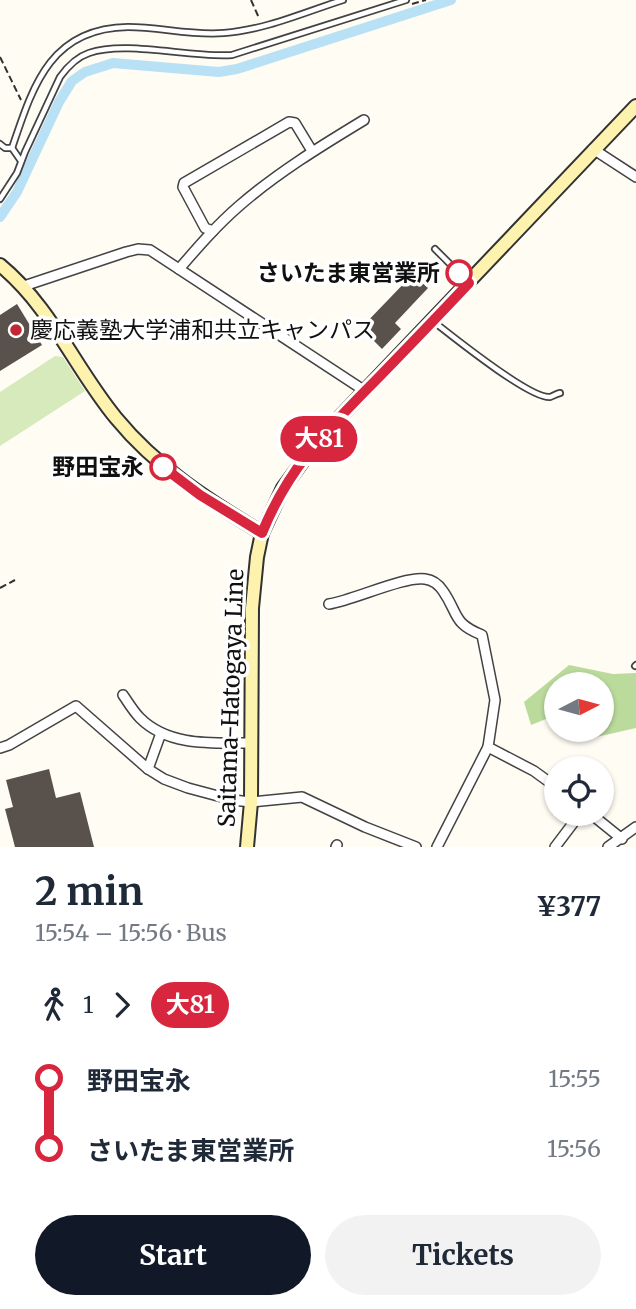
<!DOCTYPE html>
<meta charset="utf-8">
<style>
body{margin:0;font-family:Merriweather,"Noto Sans JP",serif;background:#f2f2f3;color:#1f2937;height:100vh;display:flex;flex-direction:column;font-size:26px;white-space:nowrap}
*{box-sizing:border-box;margin:0}
p{font-size:23px;color:#747a83}
.icon{flex:none;width:38px;height:38px;fill:none;stroke:currentColor;stroke-width:2;stroke-linecap:round;stroke-linejoin:round}
.map{position:relative;height:847px;overflow:hidden}
.drawer{display:flex;flex-direction:column;background:#fff;flex:1}
.drawer>*{flex:none}
.badge{padding:0 14px;border-radius:23px;font-size:24px;line-height:46px}
.needle{width:46px;rotate:84deg}
.controls{position:absolute;left:544px;top:672px;display:grid;gap:14px}
.controls a{display:grid;place-items:center;width:70px;height:70px;border-radius:50%;background:#fff;box-shadow:0 2px 5px #0004;font-size:35px}
.map>.badge{position:absolute;translate:-50% -50%;box-shadow:0 0 0 4px #fff}
.legs{display:flex;align-items:center;gap:10px;height:77px;padding:0 35px;font-size:23px}
.legs p{margin-inline-start:auto}
.summary{display:flex;align-items:center;justify-content:space-between;height:119px;padding:0 35px}
h1{font-size:38px;font-weight:700;line-height:52px}
.primary-button{display:flex;gap:14px;margin-top:auto;padding:14px 35px}
.primary-button a{flex:1;height:80px;border-radius:42px;background:#111827;color:#fff;font-size:28px;font-weight:700;line-height:80px;text-align:center}
.primary-button a+a{background:#f2f2f3;color:#1f2937}
ul{padding:0 35px;list-style:none}
li{display:flex;align-items:center;gap:24px;height:70px;font-size:26px}
li i{display:grid;place-items:center;width:10px;height:100%;margin:0 9px;background:currentColor}
li i::after{content:'';width:18px;height:18px;margin:-9px;border:5px solid;border-radius:50%;background:#fff}
li p{margin-inline-start:auto}
li:first-child i{background:linear-gradient(#0000 50%,currentColor 0)}
li:last-child i{background:linear-gradient(currentColor 50%,#0000 0)}
.map>svg:first-child{display:block}
.green{fill:#d6eabc}
.forest{fill:#badb9c}
.lines{fill:none;stroke-linecap:round;stroke-linejoin:round}
.canal{stroke:#b8e1f6;stroke-width:10}
.building{fill:#59514c}
.lane-casing{stroke:#434343;stroke-width:8}
.street-casing{stroke:#434343;stroke-width:12}
.secondary-casing{stroke:#323232;stroke-width:16}
.path{stroke:#323232;stroke-width:2;stroke-dasharray:7 3.5;stroke-linecap:butt}
.lane{stroke:#fff;stroke-width:4.5}
.street{stroke:#fff;stroke-width:9}
.secondary{stroke:#fef2af;stroke-width:12}
.line-1-casing{stroke:#fff;stroke-width:16}
.line-1{stroke:#d7263d;stroke-width:10}
.stop-1-dot{fill:#fff;stroke:#d7263d;stroke-width:3.5}
.poi-dot{fill:#c12835;stroke:#fff;stroke-width:2.5}
.labels{text-anchor:middle;stroke-width:7;stroke-linejoin:round;paint-order:stroke}
.stop-label{font-size:23px;font-weight:bold;fill:#101010;stroke:#fff;text-anchor:end}
.poi-label{font-size:23px;fill:#101010;stroke:#fff;text-anchor:start}
.street-label{font-size:23px;fill:#101010;stroke:#fff}
</style>
<div class="map">
<svg width="636" height="847" viewBox="0 0 636 847">
<rect width="100%" height="100%" fill="#fffcf4"/>
<!-- green -->
<path class="green" d="M 55,356 L 63,357 L 85,391 L 0,446 L 0,392 Z"/>
<!-- forest -->
<path class="forest" d="M 569,665 L 613,674 L 636,673 L 636,728 L 592,738 L 584,730 L 602,730 L 602,684 L 556,684 L 556,715 L 531,725 L 524,702 Z"/>
<g class="lines">
<!-- canal -->
<path class="canal" d="M 0,217 L 17,192 L 59,102 L 72,81 L 85,72 L 113,63 L 219,72 L 237,69 L 451,0"/>
</g>
<!-- building -->
<g class="building">
<path d="M 413,274 L 428,288 L 395,323 L 401,329 L 382,349 L 361,328 Z"/>
<path d="M 17,304 L 42,345 L 0,371 L 0,315 Z"/>
<path d="M 49,769 L 56,798 L 80,792 L 94,847 L 15,847 L 5,809 L 13,807 L 6,780 Z"/>
</g>
<g class="lines">
<defs>
<g id="lane">
<path d="M 0,144 L 5,148 L 12,148 L 21,161"/>
<path d="M 12,148 C 33,86 50,28 128,27 C 160,27 192,36 224,33 C 265,30 305,12 343,0"/>
<path d="M 0,199 L 17,173 L 25,152 L 60,77 C 68,66 77,57 89,53 C 126,40 190,58 232,55 L 406,0"/>
<path d="M 435,249 L 468,282"/>
<path d="M 434,322 C 452,336 530,399 550,397 C 553,396 556,394 560,393"/>
<path d="M 635,666 L 636,665"/>
</g>
<g id="street">
<path d="M 593,149 L 636,177"/>
<path d="M 213,231 L 205,228 L 183,187 L 184,183 L 289,122 L 295,123 L 312,151"/>
<path d="M 179,269 C 198,247 217,225 239,206 C 277,173 321,146 364,120"/>
<path d="M 24,286 L 126,252 L 138,249 L 150,250 L 365,391"/>
<path d="M 329,604 C 354,600 404,576 425,579 C 433,580 439,585 443,591 C 459,614 452,623 482,635 L 495,700 L 488,747 L 437,847"/>
<path d="M 123,695 C 128,702 133,711 140,718 C 169,747 213,743 252,743"/>
<path d="M 488,747 L 534,771 L 556,787"/>
<path d="M 0,748 L 9,745 L 76,706 L 148,769 L 164,779 L 188,788 L 233,800 L 251,802 L 302,797 L 365,827 L 416,847"/>
<path d="M 148,769 L 161,733"/>
<path d="M 591,814 L 622,839"/>
<path d="M 336,847 L 337,845"/>
<path d="M 555,847 L 580,814"/>
<path d="M 608,847 L 636,827"/>
</g>
<g id="secondary">
<path d="M 0,265 C 52,308 74,367 116,418 C 157,468 208,500 262,533"/>
<path d="M 247,847 L 251,802 L 252,608 L 257,557 L 262,533 L 283,488 L 319,439 L 636,106"/>
</g>
</defs>
<!-- lane casing -->
<use href="#lane" class="lane-casing"/>
<!-- street casing -->
<use href="#street" class="street-casing"/>
<!-- secondary casing -->
<use href="#secondary" class="secondary-casing"/>
<!-- path -->
<g class="path">
<path d="M 251,0 L 259,18"/>
<path d="M 412,4 L 426,0"/>
<path d="M 0,57 L 21,100"/>
<path d="M 0,588 L 15,580"/>
</g>
<!-- lane -->
<use href="#lane" class="lane"/>
<!-- street -->
<use href="#street" class="street"/>
<!-- secondary -->
<use href="#secondary" class="secondary"/>
</g>
<g class="lines">
<defs>
<path id="line-1" d="M 163,467 L 200,495 L 262,533 C 290,464 330,427 380,376 C 410,345 440,314 469,283 L 459,273"/>
</defs>
<!-- line-1 casing -->
<use href="#line-1" class="line-1-casing"/>
<!-- line-1 -->
<use href="#line-1" class="line-1"/>
</g>
<!-- markers -->
<g class="stop-1-dot">
<circle cx="459" cy="273" r="12"/>
<circle cx="163" cy="467" r="12"/>
</g>
<circle class="poi-dot" cx="16" cy="330" r="7"/>
<g class="labels">
<!-- stop labels -->
<g class="stop-label">
<text x="440" y="281">さいたま東営業所</text>
<text x="144" y="475">野田宝永</text>
</g>
<!-- poi labels -->
<g class="poi-label">
<text x="30" y="338">慶応義塾大学浦和共立キャンパス</text>
</g>
<!-- street labels -->
<g class="street-label">
<text transform="translate(231 698) rotate(-88)" y="8">Saitama-Hatogaya Line</text>
</g>
</g>
</svg>
<div class="controls">
<a><svg class="needle" viewBox="-14 -14 28 28"><path d="M0-13l5 13h-10z" fill="#e53935"/><path d="M0 13l5-13h-10z" fill="#747a83"/></svg></a>
<a><svg class="icon" aria-label="locate" viewBox="0 0 24 24"><circle cx="12" cy="12" r="6"/><path d="M12 2v4M12 18v4M2 12h4M18 12h4"/></svg></a>
</div>
<b class="badge" style="left:319px;top:439px;background:#d7263d;color:#fff">大81</b>
</div>
<section class="drawer">
<div class="summary"><div><h1>2 min</h1><p>15:54 – 15:56 · Bus</p></div><b>¥377</b></div>
<div class="legs"><svg class="icon" aria-label="walk" viewBox="0 0 24 24"><circle cx="13" cy="4" r="2"/><path d="M13 8l-2 6 4 7M11 14l-3 7M7 12l3-4h3l4 4"/></svg>1<svg class="icon" aria-label="forward" viewBox="0 0 24 24"><path d="M9 5l7 7-7 7"/></svg><b class="badge" style="background:#d7263d;color:#fff">大81</b></div>
<ul>
<li><i style="color:#d7263d"></i><b>野田宝永</b><p>15:55</p></li>
<li><i style="color:#d7263d"></i><b>さいたま東営業所</b><p>15:56</p></li>
</ul>
<div class="primary-button"><a>Start</a><a>Tickets</a></div>
</section>
